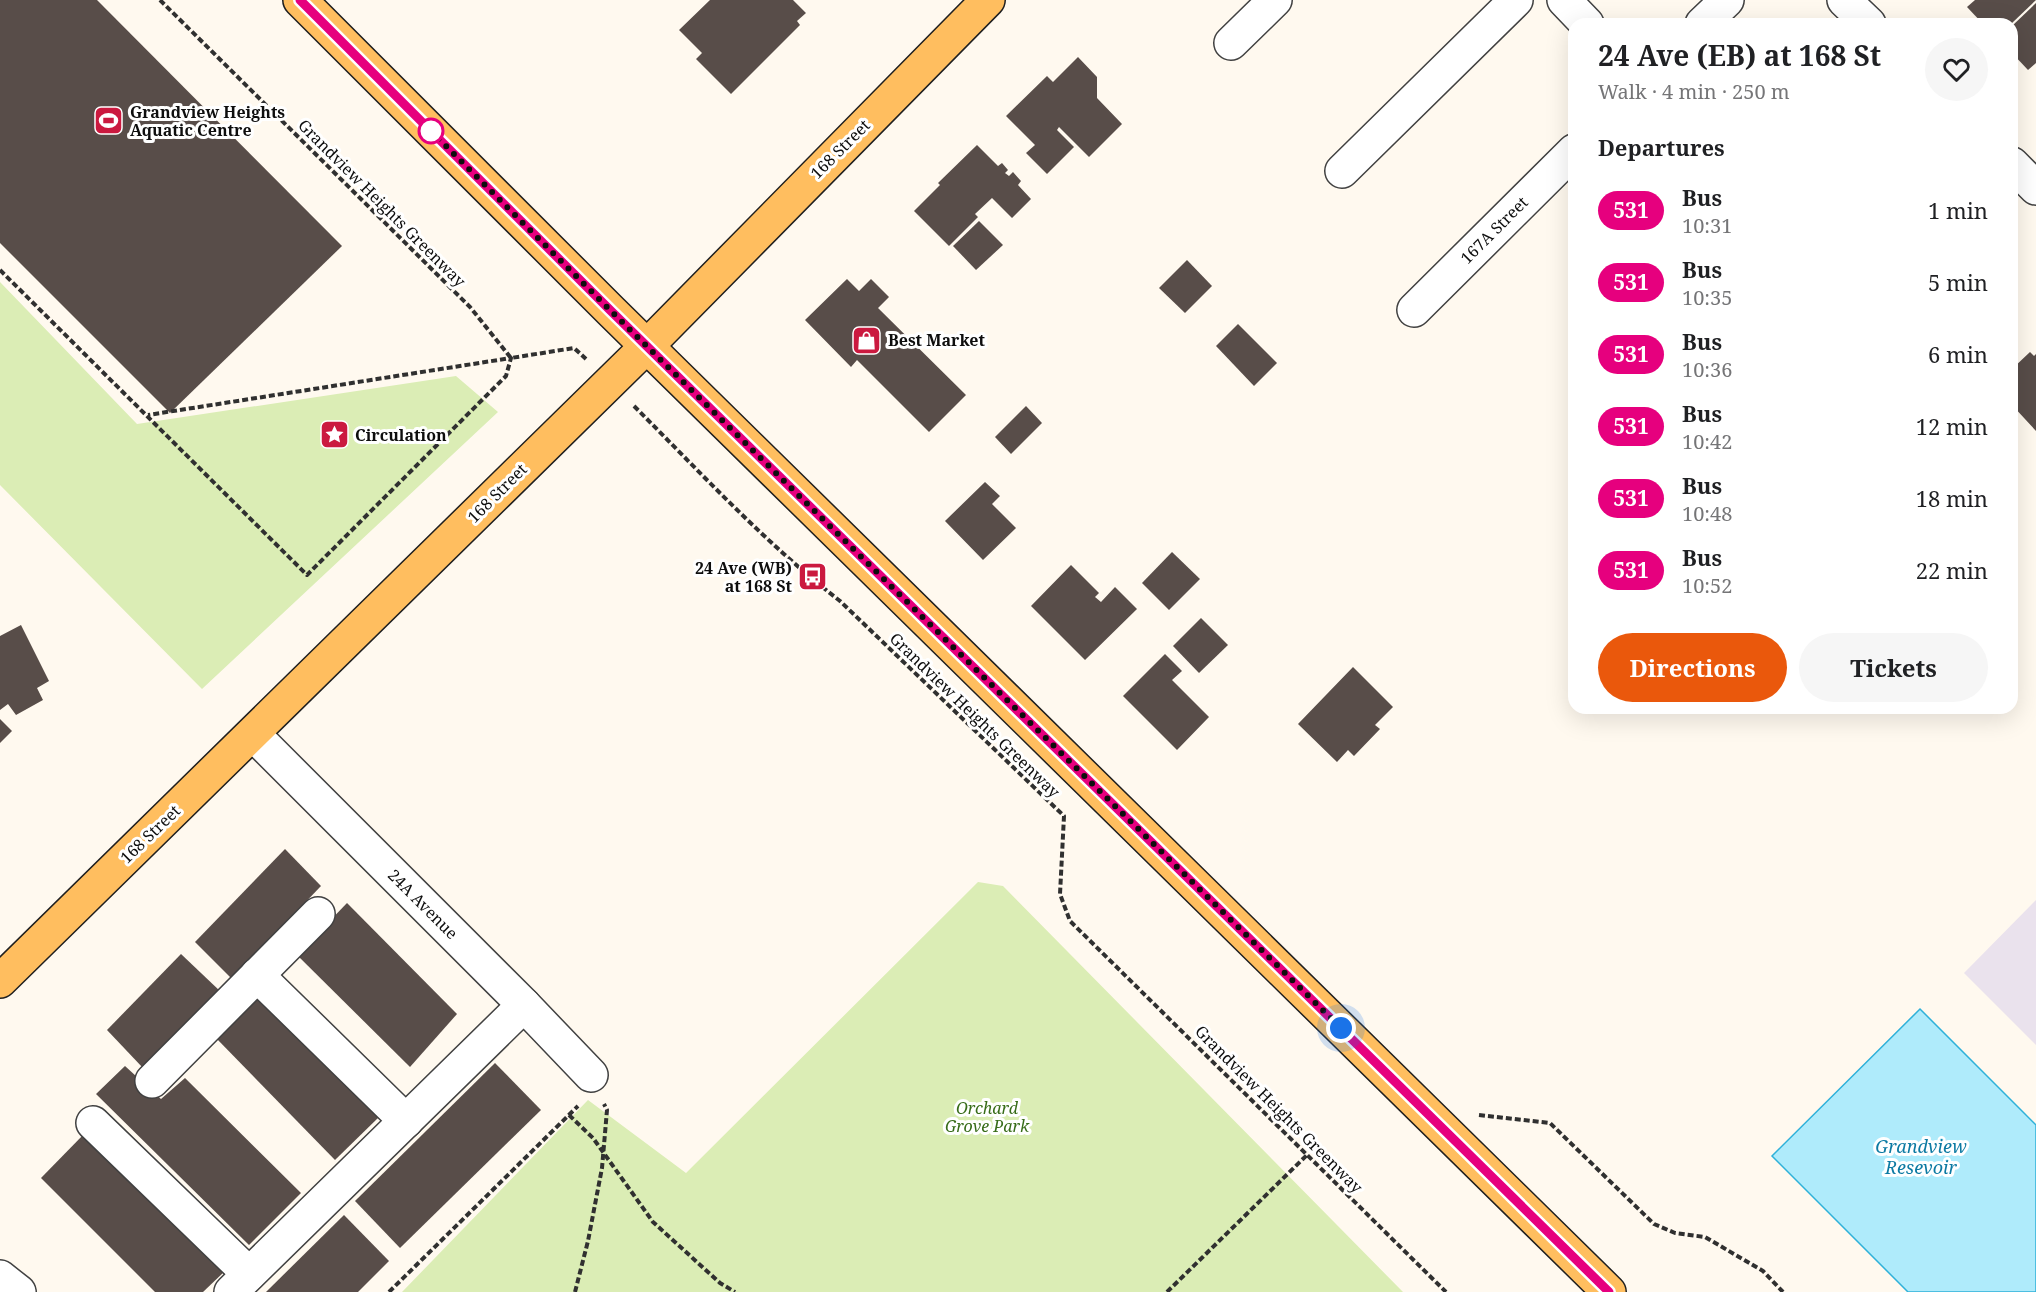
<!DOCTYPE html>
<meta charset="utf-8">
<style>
body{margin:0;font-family:"Noto Serif",serif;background:#f6f6f6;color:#202124;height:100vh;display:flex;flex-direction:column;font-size:22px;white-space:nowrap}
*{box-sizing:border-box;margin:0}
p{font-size:20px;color:#757577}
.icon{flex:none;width:33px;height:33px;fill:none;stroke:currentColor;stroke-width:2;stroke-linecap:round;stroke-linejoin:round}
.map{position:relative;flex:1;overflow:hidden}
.drawer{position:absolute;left:1568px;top:18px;width:450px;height:696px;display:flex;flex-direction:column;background:#fff;border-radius:18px;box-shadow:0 6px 24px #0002}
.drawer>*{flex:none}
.badge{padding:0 12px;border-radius:20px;font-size:21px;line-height:39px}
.you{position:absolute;width:30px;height:30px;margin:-15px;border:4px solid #fff;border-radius:50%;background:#1a73e8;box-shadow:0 0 0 9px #1a73e833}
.map>.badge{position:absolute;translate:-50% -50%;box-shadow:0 0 0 3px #fff}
h2{padding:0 30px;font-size:22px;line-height:54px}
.round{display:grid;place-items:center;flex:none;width:63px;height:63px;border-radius:32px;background:#f6f6f6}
.summary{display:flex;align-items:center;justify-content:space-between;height:102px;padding:0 30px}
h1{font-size:28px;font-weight:700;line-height:45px}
.action{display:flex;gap:12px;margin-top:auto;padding:12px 30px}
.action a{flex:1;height:69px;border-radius:36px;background:#ea580c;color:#fff;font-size:24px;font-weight:700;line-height:69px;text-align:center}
.action a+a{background:#f6f6f6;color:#202124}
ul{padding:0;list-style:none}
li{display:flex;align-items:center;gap:18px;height:72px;padding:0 30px}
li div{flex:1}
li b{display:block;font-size:22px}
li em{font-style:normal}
li .badge{min-width:66px;font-weight:700;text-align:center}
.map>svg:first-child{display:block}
.industrial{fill:#eae2ed}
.green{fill:#dbedb5}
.water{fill:#afebfb;stroke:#2fb1d9;stroke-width:1.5}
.building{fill:#584d49}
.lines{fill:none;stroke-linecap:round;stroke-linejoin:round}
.minor-casing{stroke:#414141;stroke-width:36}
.major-casing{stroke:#1f1f1f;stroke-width:36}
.path{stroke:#303030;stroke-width:4;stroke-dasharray:6 3;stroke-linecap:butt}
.minor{stroke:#fff;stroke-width:33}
.major{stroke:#ffbe5f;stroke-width:33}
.line-casing{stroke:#fff;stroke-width:14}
.line{stroke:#e6007e;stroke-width:9}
.walk{stroke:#0e0e0e;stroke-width:6;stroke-dasharray:0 10.8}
.stop-dot{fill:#fff;stroke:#e6007e;stroke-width:3}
.labels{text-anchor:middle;stroke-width:6;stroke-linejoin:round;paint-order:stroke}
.poi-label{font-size:16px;font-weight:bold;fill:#0e0e0e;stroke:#fff;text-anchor:start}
.street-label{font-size:16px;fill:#0e0e0e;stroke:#fff}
.park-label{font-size:16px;font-style:italic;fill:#376c18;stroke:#fff}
.water-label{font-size:18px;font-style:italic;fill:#0c7aa3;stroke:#fff}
</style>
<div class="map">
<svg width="2036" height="1292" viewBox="0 0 2036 1292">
<rect width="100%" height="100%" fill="#fff9ef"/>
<!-- industrial -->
<path class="industrial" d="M 2036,900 L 2036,1045 L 1964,973 Z"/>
<!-- green -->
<g class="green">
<path d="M 0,282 L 137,424 L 456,376 L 498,412 L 202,689 L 0,485 Z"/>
<path d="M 978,882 L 1003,886 L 1403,1292 L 402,1292 L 588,1100 L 686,1173 Z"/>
</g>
<!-- water -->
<path class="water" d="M 1920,1009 L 2036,1125 L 2036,1292 L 1908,1292 L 1772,1156 Z"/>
<!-- building -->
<g class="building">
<path d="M 0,0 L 97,0 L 342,246 L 170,413 L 0,243 Z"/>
<path d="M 710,0 L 793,0 L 806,13 L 797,21 L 800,25 L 731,94 L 696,59 L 702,53 L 679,30 Z"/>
<path d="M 1975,0 L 2036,0 L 2011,24 L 1983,24 L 1967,7 Z"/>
<path d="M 2036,3 L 2036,63 L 2028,70 L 2012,53 L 2012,26 Z"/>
<path d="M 1078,57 L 1097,77 L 1097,98 L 1122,124 L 1089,157 L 1059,127 L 1057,130 L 1074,147 L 1047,174 L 1026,153 L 1035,145 L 1006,116 L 1047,76 L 1053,82 Z"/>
<path d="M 977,145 L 998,166 L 1002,163 L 1008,170 L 1005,173 L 1009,176 L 1013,172 L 1021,181 L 1018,185 L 1031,199 L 1012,218 L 992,198 L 975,214 L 978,217 L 949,246 L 914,211 L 940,185 L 938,183 Z"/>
<path d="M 979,221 L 1003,245 L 976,270 L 953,246 Z"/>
<path d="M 1187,260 L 1212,286 L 1185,313 L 1159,288 Z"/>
<path d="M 847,279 L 859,291 L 871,279 L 889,297 L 878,308 L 966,395 L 929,432 L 857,360 L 851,367 L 805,320 Z"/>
<path d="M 1238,324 L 1277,363 L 1254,386 L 1216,346 Z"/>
<path d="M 2030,352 L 2034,356 L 2036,354 L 2036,431 L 2012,405 L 2012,369 Z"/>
<path d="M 1026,406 L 1042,423 L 1011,454 L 995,437 Z"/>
<path d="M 985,482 L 1000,496 L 992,504 L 1016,528 L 983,560 L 945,521 Z"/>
<path d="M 1172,552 L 1200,579 L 1169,610 L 1142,583 Z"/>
<path d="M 1071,565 L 1099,593 L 1095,597 L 1101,602 L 1115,587 L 1137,609 L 1085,660 L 1031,606 Z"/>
<path d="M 1201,618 L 1228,645 L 1199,673 L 1173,646 Z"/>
<path d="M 21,625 L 49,681 L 37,688 L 43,700 L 16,715 L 8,704 L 0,710 L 0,636 Z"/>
<path d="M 1165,654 L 1182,671 L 1172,680 L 1209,717 L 1177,750 L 1123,696 Z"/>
<path d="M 1353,667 L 1393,707 L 1375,725 L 1380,729 L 1354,756 L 1348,750 L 1337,762 L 1298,724 Z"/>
<path d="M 0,719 L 12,731 L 0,743 Z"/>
<path d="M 285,849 L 321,886 L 232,979 L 195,942 Z"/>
<path d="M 347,903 L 457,1014 L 410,1067 L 297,955 Z"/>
<path d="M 181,954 L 221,992 L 143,1068 L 107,1030 Z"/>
<path d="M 260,997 L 379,1117 L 335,1160 L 216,1038 Z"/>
<path d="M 495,1063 L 541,1110 L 400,1248 L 355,1201 Z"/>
<path d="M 125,1066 L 161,1099 L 185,1078 L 301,1193 L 249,1245 L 96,1094 Z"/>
<path d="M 85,1133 L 225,1271 L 203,1292 L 155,1292 L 41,1178 Z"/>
<path d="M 344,1215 L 389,1261 L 358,1292 L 266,1292 Z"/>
</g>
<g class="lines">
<defs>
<g id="minor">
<path d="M 1564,0 L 1587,24"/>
<path d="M 1844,0 L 1869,24"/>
<path d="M 1702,24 L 1727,0"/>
<path d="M 1231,43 L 1275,0"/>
<path d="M 2012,164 L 2036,188"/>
<path d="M 1342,171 L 1516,0"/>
<path d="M 1414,310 L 1574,151"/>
<path d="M 253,734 L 524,1005 L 591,1075"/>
<path d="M 257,975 L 406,1121"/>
<path d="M 152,1081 L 318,914"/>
<path d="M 93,1123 L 249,1274"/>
<path d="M 0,1277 L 19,1292"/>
<path d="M 231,1292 L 524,1005"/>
</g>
<g id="major">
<path d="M 300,0 L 611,311 L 1609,1292"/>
<path d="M 0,981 L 647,346 L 988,0"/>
</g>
</defs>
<!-- minor casing -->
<use href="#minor" class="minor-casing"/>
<!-- major casing -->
<use href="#major" class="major-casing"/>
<!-- path -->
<g class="path">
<path d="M 160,0 L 470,307 L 511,358 L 574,348 L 586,359"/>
<path d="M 0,270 L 307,575 L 506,376 L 511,358 L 148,415"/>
<path d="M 634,406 C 701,473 765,543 840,601 L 1064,816 L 1060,894 L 1070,921 L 1446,1292"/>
<path d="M 569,1115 L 593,1138 L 653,1222 L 720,1283 L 735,1292"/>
<path d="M 1479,1115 L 1550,1123 L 1654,1224 L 1675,1233 L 1705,1237 L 1763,1271 L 1783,1292"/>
<path d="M 389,1292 L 578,1106"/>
<path d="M 575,1292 L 588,1241 L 602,1168 L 607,1110 L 604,1104"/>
<path d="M 1167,1292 L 1308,1154"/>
</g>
<!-- minor -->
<use href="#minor" class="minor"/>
<!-- major -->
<use href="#major" class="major"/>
</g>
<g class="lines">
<defs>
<path id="line" d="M 300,0 L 611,311 L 1609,1292"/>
</defs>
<!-- line casing -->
<use href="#line" class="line-casing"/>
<!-- line -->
<use href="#line" class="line"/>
<!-- walk -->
<path class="walk" d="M 431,131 L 611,311 L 1341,1028"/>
</g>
<!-- icons -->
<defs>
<symbol id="stadium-square" viewBox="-11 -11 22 22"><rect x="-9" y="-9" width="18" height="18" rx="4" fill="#cb193f" stroke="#fff"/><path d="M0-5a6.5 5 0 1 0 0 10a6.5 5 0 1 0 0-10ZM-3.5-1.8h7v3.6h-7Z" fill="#fff"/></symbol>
<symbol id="shop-square" viewBox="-11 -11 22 22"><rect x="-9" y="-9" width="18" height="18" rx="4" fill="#cb193f" stroke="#fff"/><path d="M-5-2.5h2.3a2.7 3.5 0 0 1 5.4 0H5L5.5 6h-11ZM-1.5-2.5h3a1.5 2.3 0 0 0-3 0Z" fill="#fff"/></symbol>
<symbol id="sight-square" viewBox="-11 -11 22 22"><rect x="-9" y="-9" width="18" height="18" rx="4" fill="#cb193f" stroke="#fff"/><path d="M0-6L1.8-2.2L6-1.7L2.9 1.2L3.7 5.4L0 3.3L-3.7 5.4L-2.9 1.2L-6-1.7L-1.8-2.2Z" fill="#fff"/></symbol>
<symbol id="bus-square" viewBox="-11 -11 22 22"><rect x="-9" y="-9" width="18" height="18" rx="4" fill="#cb193f" stroke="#fff"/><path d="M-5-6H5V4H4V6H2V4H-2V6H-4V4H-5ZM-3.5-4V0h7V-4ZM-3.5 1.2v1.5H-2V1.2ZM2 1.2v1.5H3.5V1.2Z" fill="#fff"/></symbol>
</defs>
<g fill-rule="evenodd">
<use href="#stadium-square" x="92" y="104" width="33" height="33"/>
<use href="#shop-square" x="850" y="324" width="33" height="33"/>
<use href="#sight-square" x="318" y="418" width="33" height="33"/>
<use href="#bus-square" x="796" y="560" width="33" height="33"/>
</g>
<!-- markers -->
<circle class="stop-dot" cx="431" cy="131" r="12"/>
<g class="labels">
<!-- poi labels -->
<g class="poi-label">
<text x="130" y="118">Grandview Heights<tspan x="130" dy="18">Aquatic Centre</tspan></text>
<text x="888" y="346">Best Market</text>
<text x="355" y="441">Circulation</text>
<text x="792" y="574" text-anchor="end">24 Ave (WB)<tspan x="792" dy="18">at 168 St</tspan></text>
</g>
<!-- street labels -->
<g class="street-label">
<text transform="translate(840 149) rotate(-45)" y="6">168 Street</text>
<text transform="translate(382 203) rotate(45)" y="6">Grandview Heights Greenway</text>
<text transform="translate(1494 230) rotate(-45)" y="6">167A Street</text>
<text transform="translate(497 493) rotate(-45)" y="6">168 Street</text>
<text transform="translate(975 715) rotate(44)" y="6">Grandview Heights Greenway</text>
<text transform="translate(150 834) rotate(-44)" y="6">168 Street</text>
<text transform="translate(423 904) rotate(45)" y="6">24A Avenue</text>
<text transform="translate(1279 1109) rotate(45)" y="6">Grandview Heights Greenway</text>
</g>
<!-- park labels -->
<g class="park-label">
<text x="987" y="1114">Orchard<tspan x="987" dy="18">Grove Park</tspan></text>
</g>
<!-- water labels -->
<g class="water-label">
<text x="1921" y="1153">Grandview<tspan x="1921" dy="21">Resevoir</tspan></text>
</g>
</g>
</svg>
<div class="you" style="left:1341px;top:1028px"></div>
<section class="drawer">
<div class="summary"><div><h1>24 Ave (EB) at 168 St</h1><p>Walk · 4 min · 250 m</p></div><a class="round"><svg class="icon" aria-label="heart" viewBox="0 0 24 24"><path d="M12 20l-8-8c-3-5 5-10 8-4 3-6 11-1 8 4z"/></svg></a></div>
<h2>Departures</h2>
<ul>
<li><span class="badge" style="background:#e6007e;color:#fff">531</span><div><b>Bus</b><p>10:31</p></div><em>1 min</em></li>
<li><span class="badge" style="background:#e6007e;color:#fff">531</span><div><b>Bus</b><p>10:35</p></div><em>5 min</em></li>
<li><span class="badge" style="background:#e6007e;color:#fff">531</span><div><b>Bus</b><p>10:36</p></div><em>6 min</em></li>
<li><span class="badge" style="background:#e6007e;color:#fff">531</span><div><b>Bus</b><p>10:42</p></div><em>12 min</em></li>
<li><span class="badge" style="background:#e6007e;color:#fff">531</span><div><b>Bus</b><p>10:48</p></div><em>18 min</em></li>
<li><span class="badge" style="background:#e6007e;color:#fff">531</span><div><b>Bus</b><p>10:52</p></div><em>22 min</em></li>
</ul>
<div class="action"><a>Directions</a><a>Tickets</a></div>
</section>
</div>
